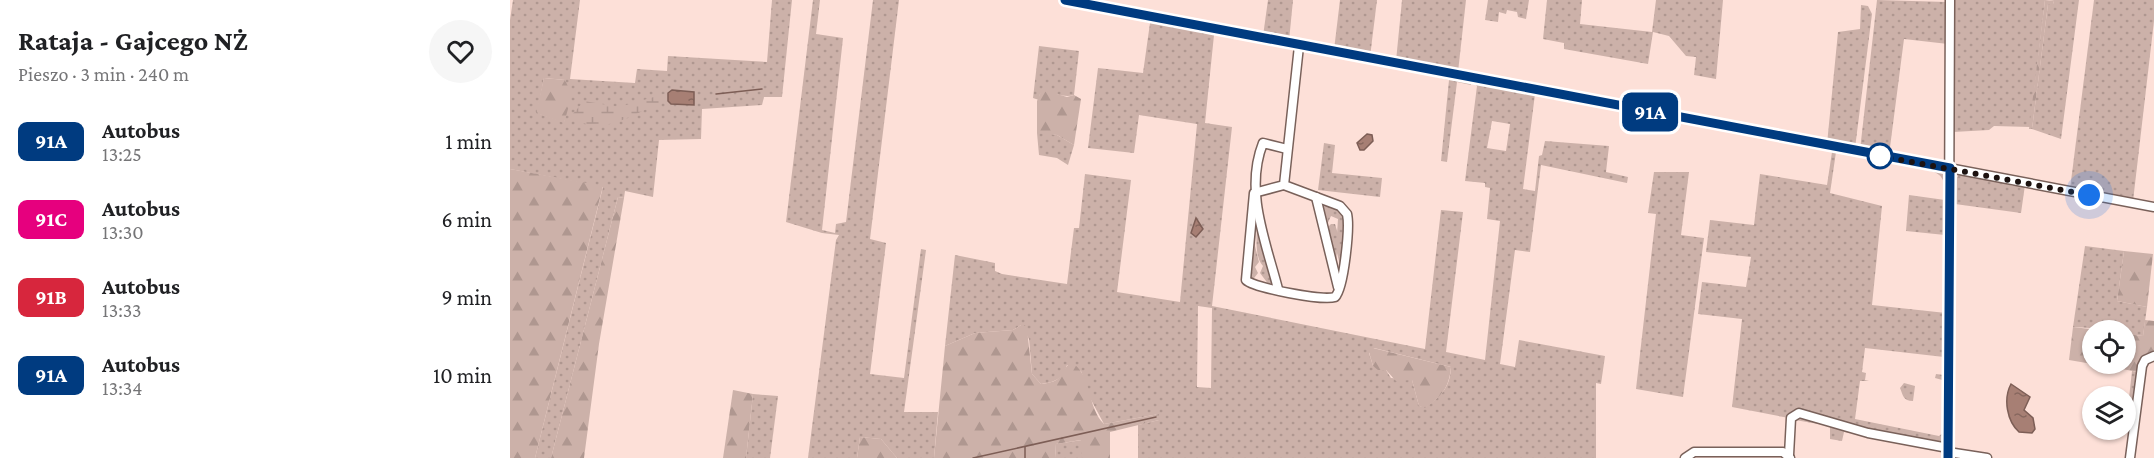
<!DOCTYPE html>
<html lang="pl">
<meta charset="utf-8">
<style>
body{margin:0;font-family:"Crimson Pro",serif;background:#f6f6f6;color:#202124;height:100vh;display:flex;flex-direction:column;font-size:22px;white-space:nowrap}
*{box-sizing:border-box;margin:0}
p{font-size:20px;color:#757577}
.icon{flex:none;width:33px;height:33px;fill:none;stroke:currentColor;stroke-width:2;stroke-linecap:round;stroke-linejoin:round}
.map{position:relative;flex:1;overflow:hidden}
.details{display:flex;flex-direction:column;background:#fff;width:510px}
.details>*{flex:none}
.badge{padding:0 12px;border-radius:9px;font-size:21px;line-height:39px}
.fabs{position:absolute;left:1572px;top:320px;display:grid;gap:12px}
.fabs a{display:grid;place-items:center;width:54px;height:54px;border-radius:50%;background:#fff;box-shadow:0 2px 4px #0004;font-size:30px}
.you{position:absolute;width:30px;height:30px;margin:-15px;border:4px solid #fff;border-radius:50%;background:#1a73e8;box-shadow:0 0 0 9px #1a73e833}
.map>.badge{position:absolute;translate:-50% -50%;box-shadow:0 0 0 3px #fff}
.round{display:grid;place-items:center;flex:none;width:63px;height:63px;border-radius:32px;background:#f6f6f6}
.overview{display:flex;align-items:center;justify-content:space-between;height:102px;padding:0 18px}
h1{font-size:28px;font-weight:700;line-height:45px}
ul{padding:0;list-style:none}
li{display:flex;align-items:center;gap:18px;height:78px;padding:0 18px}
li div{flex:1}
li b{display:block;font-size:22px}
li em{font-style:normal}
li .badge{min-width:66px;font-weight:700;text-align:center}
main{display:flex;flex:1;min-height:0}
.map>svg:first-child{display:block}
.grass{fill:url(#grass-dots);fill-rule:evenodd}
.forest{fill:url(#forest-firs)}
.wetland{fill:url(#wetland-marsh)}
.water{fill:url(#water-ripples);stroke:#7d5e56;stroke-width:1.5}
.lines{fill:none;stroke-linecap:round;stroke-linejoin:round}
.stream{stroke:#7d5e56;stroke-width:1.5}
.minor-casing{stroke:#79615a;stroke-width:11}
.minor{stroke:#fff;stroke-width:8}
.line-casing{stroke:#fff;stroke-width:14}
.line{stroke:#003b80;stroke-width:9}
.walk{stroke:#1c1210;stroke-width:6;stroke-dasharray:0 10.8}
.stop-dot{fill:#fff;stroke:#003b80;stroke-width:3}
</style>
<main>
<section class="details">
<div class="overview"><div><h1>Rataja - Gajcego NŻ</h1><p>Pieszo · 3 min · 240 m</p></div><a class="round"><svg class="icon" aria-label="heart" viewBox="0 0 24 24"><path d="M12 20l-8-8c-3-5 5-10 8-4 3-6 11-1 8 4z"/></svg></a></div>
<ul>
<li><span class="badge" style="background:#003b80;color:#fff">91A</span><div><b>Autobus</b><p>13:25</p></div><em>1 min</em></li>
<li><span class="badge" style="background:#e6007e;color:#fff">91C</span><div><b>Autobus</b><p>13:30</p></div><em>6 min</em></li>
<li><span class="badge" style="background:#d7263d;color:#fff">91B</span><div><b>Autobus</b><p>13:33</p></div><em>9 min</em></li>
<li><span class="badge" style="background:#003b80;color:#fff">91A</span><div><b>Autobus</b><p>13:34</p></div><em>10 min</em></li>
</ul>
</section>
<div class="map">
<svg width="1644" height="458" viewBox="0 0 1644 458">
<defs>
<pattern id="grass-dots" width="8" height="8" patternUnits="userSpaceOnUse" patternTransform="scale(1.5)"><rect width="8" height="8" fill="#ccb1a9"/><path d="M2 2h.1M6 6h.1" fill="none" stroke="#af9790" stroke-width="1.8" stroke-linecap="round"/></pattern>
<pattern id="forest-firs" width="22" height="20" patternUnits="userSpaceOnUse" patternTransform="scale(1.5)"><rect width="22" height="20" fill="#ccb1a9"/><path d="M5 1l3.5 6h-7zM16 11l3.5 6h-7z" fill="#af9790"/></pattern>
<pattern id="wetland-marsh" width="20" height="14" patternUnits="userSpaceOnUse" patternTransform="scale(1.5)"><rect width="20" height="14" fill="#ccb1a9"/><path d="M1 5h8M5 5V1M11 12h8M15 12V8" fill="none" stroke="#af9790"/></pattern>
<pattern id="water-ripples" width="26" height="14" patternUnits="userSpaceOnUse" patternTransform="scale(1.5)"><rect width="26" height="14" fill="#a77f74"/><path d="M2 4q2-2 4 0t4 0M15 11q2-2 4 0t4 0" fill="none" stroke="#87675e"/></pattern>
</defs>
<rect width="100%" height="100%" fill="#fde0d8"/>
<!-- grass -->
<g class="grass">
<path d="M 3,0 L 70,0 L 60,79 L 125,83 L 127,69 L 157,71 L 158,56 L 257,62 L 262,0 L 282,0 L 272,97 L 254,97 L 252,105 L 192,109 L 191,139 L 149,140 L 143,197 L 115,191 L 114,198 L 108,197 L 41,458 L 25,458 L 93,187 L 0,169 L 0,20 ZM 34,78 L 55,80 L 59,93 L 54,122 L 27,113 Z"/>
<path d="M 303,0 L 310,0 L 306,34 L 333,38 L 312,230 L 325,233 L 326,224 L 336,222 L 363,0 L 389,0 L 360,239 L 376,243 L 360,374 L 394,378 L 411,249 L 416,250 L 394,412 L 428,412 L 424,458 L 387,458 L 371,439 L 350,437 L 347,458 L 298,458 L 326,240 L 329,235 L 312,233 L 276,222 Z"/>
<path d="M 758,0 L 783,0 L 779,41 L 753,36 Z"/>
<path d="M 830,0 L 867,0 L 860,57 L 824,50 Z"/>
<path d="M 892,0 L 956,0 L 948,72 L 886,61 Z"/>
<path d="M 978,0 L 1019,0 L 1016,19 L 1008,17 L 1007,12 L 997,10 L 996,14 L 989,12 L 988,22 L 975,20 Z"/>
<path d="M 1037,0 L 1072,0 L 1070,24 L 1142,32 L 1146,0 L 1213,0 L 1206,79 L 1184,75 L 1186,57 L 1176,56 L 1159,36 L 1143,32 L 1138,64 L 1054,49 L 1054,43 L 1033,39 Z"/>
<path d="M 1367,0 L 1437,2 L 1438,44 L 1394,39 L 1379,155 L 1350,150 Z"/>
<path d="M 1443,0 L 1535,0 L 1520,127 L 1484,126 L 1479,130 L 1443,132 Z"/>
<path d="M 1539,0 L 1569,0 L 1551,139 L 1522,129 L 1538,4 L 1543,4 L 1544,1 Z"/>
<path d="M 1584,0 L 1644,0 L 1644,21 L 1623,201 L 1560,189 Z"/>
<path d="M 1351,5 L 1358,6 L 1362,14 L 1345,148 L 1317,144 L 1328,32 L 1350,29 Z"/>
<path d="M 629,17 L 701,33 L 717,34 L 717,37 L 704,35 L 695,123 L 722,127 L 702,306 L 915,349 L 931,210 L 953,212 L 936,352 L 975,360 L 990,221 L 977,219 L 980,188 L 975,187 L 975,183 L 955,181 L 967,86 L 965,84 L 1025,94 L 1013,189 L 1025,191 L 1029,156 L 1032,155 L 1035,141 L 1099,146 L 1096,172 L 1118,177 L 1117,183 L 1031,165 L 1020,252 L 1005,250 L 990,364 L 1005,367 L 1009,340 L 1095,356 L 1091,384 L 1086,383 L 1086,458 L 628,458 L 628,425 L 649,420 L 649,414 L 594,424 L 580,398 L 571,371 L 557,365 C 552,379 546,382 531,384 L 522,374 L 519,339 L 511,325 L 503,330 L 465,333 L 435,346 L 445,255 L 485,263 L 485,271 L 492,274 L 557,284 L 564,228 L 569,228 L 575,174 L 621,180 L 607,292 L 670,302 L 687,124 L 629,115 L 624,153 L 578,148 L 588,68 L 633,73 L 640,23 L 627,20 ZM 982,121 L 1000,124 L 996,151 L 977,148 ZM 688,306 L 702,308 L 701,388 L 687,387 ZM 864,348 L 941,367 C 940,387 932,396 915,407 L 909,406 L 902,380 L 881,378 L 876,370 L 863,366 L 859,353 Z"/>
<path d="M 529,46 L 569,51 L 564,95 C 552,99 542,90 530,94 L 529,100 L 523,98 Z"/>
<path d="M 919,72 L 961,81 L 961,85 L 947,82 L 937,162 L 931,161 L 939,80 L 917,75 Z"/>
<path d="M 530,132 L 547,135 L 564,145 L 558,165 L 547,158 L 529,155 L 527,133 Z"/>
<path d="M 814,143 L 825,145 L 822,173 L 872,178 L 870,197 L 808,190 Z"/>
<path d="M 1302,146 L 1346,154 L 1348,156 L 1326,152 L 1320,193 L 1372,206 L 1362,305 L 1436,313 L 1436,381 L 1425,378 L 1426,374 L 1434,375 L 1434,357 L 1355,348 L 1352,372 L 1356,373 L 1355,380 L 1359,381 L 1350,381 L 1345,419 L 1429,436 L 1434,432 L 1434,386 L 1436,444 L 1339,427 L 1289,410 L 1283,411 L 1279,418 L 1222,407 L 1232,319 L 1188,314 L 1192,282 L 1236,287 L 1241,257 L 1196,252 L 1200,220 L 1244,225 L 1250,174 L 1317,185 L 1322,152 L 1301,148 Z"/>
<path d="M 1418,166 L 1436,172 L 1436,253 L 1433,253 L 1435,235 L 1396,231 L 1399,195 L 1435,200 C 1435,182 1435,173 1416,170 Z"/>
<path d="M 1144,172 L 1179,172 L 1171,235 L 1194,238 L 1173,397 L 1126,389 L 1146,214 L 1138,213 Z"/>
<path d="M 1449,174 L 1497,182 L 1497,184 L 1503,186 L 1505,183 L 1515,185 L 1511,213 L 1445,204 L 1445,181 Z"/>
<path d="M 813,204 L 827,208 L 836,217 L 831,269 L 826,249 L 828,219 L 821,216 L 816,227 Z"/>
<path d="M 743,222 L 746,223 L 745,246 L 749,262 L 745,267 L 748,273 L 741,282 L 739,280 Z"/>
<path d="M 747,223 L 762,282 L 759,285 L 750,273 L 753,266 C 744,257 747,235 747,223 Z"/>
<path d="M 821,224 L 825,224 L 828,234 L 826,268 L 816,229 Z"/>
<path d="M 1575,246 L 1614,251 L 1607,301 L 1637,307 L 1633,336 L 1616,334 L 1616,330 L 1563,327 Z"/>
<path d="M 1622,371 L 1629,372 L 1623,417 L 1617,416 Z"/>
<path d="M 1394,383 L 1405,386 L 1403,401 C 1393,401 1393,395 1390,388 Z"/>
<path d="M 243,394 L 268,396 L 260,458 L 236,458 Z"/>
<path d="M 1286,416 L 1341,431 L 1341,433 L 1334,432 L 1332,441 L 1320,439 L 1320,426 L 1285,420 Z"/>
<path d="M 572,440 L 572,458 L 545,458 L 546,444 Z"/>
</g>
<!-- forest -->
<g class="forest">
<path d="M 1535,0 L 1544,1 L 1543,4 L 1538,4 L 1522,129 L 1519,129 Z"/>
<path d="M 34,78 L 55,80 L 62,95 L 54,123 L 26,113 Z"/>
<path d="M 537,91 L 557,97 L 564,95 L 571,99 L 564,145 L 547,135 L 527,133 L 527,101 L 531,92 Z"/>
<path d="M 0,169 L 93,186 L 25,458 L 0,458 Z"/>
<path d="M 108,197 L 114,198 L 89,344 L 74,458 L 41,458 Z"/>
<path d="M 1614,251 L 1643,254 L 1637,307 L 1607,301 Z"/>
<path d="M 1635,320 L 1644,321 L 1644,355 L 1629,372 L 1559,360 L 1563,327 L 1588,330 L 1582,330 L 1582,363 L 1616,363 L 1616,334 L 1633,336 Z"/>
<path d="M 511,325 L 515,325 L 517,329 L 522,374 L 531,384 C 555,381 547,375 561,362 C 582,374 577,408 594,424 L 649,414 L 649,420 L 600,432 L 600,458 L 572,458 L 571,440 L 546,444 L 545,458 L 424,458 L 435,346 L 465,333 L 503,330 Z"/>
<path d="M 863,348 L 941,367 C 939,388 932,396 915,408 L 909,406 L 902,380 L 886,381 L 876,370 L 868,370 L 863,366 L 859,352 Z"/>
<path d="M 223,390 L 243,394 L 236,458 L 213,458 Z"/>
<path d="M 350,437 L 371,439 L 387,458 L 347,458 Z"/>
</g>
<!-- wetland -->
<path class="wetland" d="M 158,93 L 158,101 C 129,108 89,143 62,115 L 74,101 L 109,107 Z"/>
<!-- water -->
<g class="water">
<path d="M 162,90 L 184,92 L 184,105 L 161,104 L 158,101 L 158,93 Z"/>
<path d="M 857,134 L 862,135 L 863,141 L 854,150 L 850,150 L 847,143 Z"/>
<path d="M 686,218 L 693,229 L 686,237 L 681,233 Z"/>
<path d="M 1501,384 L 1520,397 L 1514,410 L 1523,418 L 1525,429 L 1522,433 L 1509,432 C 1497,421 1493,399 1501,384 Z"/>
</g>
<g class="lines">
<!-- stream -->
<g class="stream">
<path d="M 206,94 L 252,89"/>
<path d="M 463,458 L 646,417"/>
<path d="M 515,458 L 515,447"/>
</g>
<defs>
<g id="minor">
<path d="M 555,0 L 1644,207"/>
<path d="M 774,185 L 744,193 L 736,280 C 744,288 813,301 825,297 C 834,288 840,227 837,214 L 830,206 L 774,185 L 789,46"/>
<path d="M 806,197 L 828,287"/>
<path d="M 768,289 C 756,242 734,191 753,143 L 777,149"/>
<path d="M 1438,452 L 1477,458"/>
<path d="M 1279,455 L 1281,418 L 1289,413 L 1358,433 L 1438,448"/>
<path d="M 1175,458 L 1184,452 L 1273,452 L 1280,458"/>
<path d="M 1438,458 L 1440,0"/>
<path d="M 1620,458 L 1632,366 L 1635,360 L 1644,356"/>
</g>
</defs>
<!-- minor casing -->
<use href="#minor" class="minor-casing"/>
<!-- minor -->
<use href="#minor" class="minor"/>
</g>
<g class="lines">
<defs>
<path id="line" d="M 555,0 L 1440,168 L 1438,458"/>
</defs>
<!-- line casing -->
<use href="#line" class="line-casing"/>
<!-- line -->
<use href="#line" class="line"/>
<!-- walk -->
<path class="walk" d="M 1370,156 L 1579,195"/>
</g>
<!-- markers -->
<circle class="stop-dot" cx="1370" cy="156" r="12"/>
</svg>
<div class="fabs">
<a><svg class="icon" aria-label="locate" viewBox="0 0 24 24"><circle cx="12" cy="12" r="6"/><path d="M12 2v4M12 18v4M2 12h4M18 12h4"/></svg></a>
<a><svg class="icon" aria-label="layers" viewBox="0 0 24 24"><path d="M12 4l9 5-9 5-9-5zM3 14l9 5 9-5"/></svg></a>
</div>
<div class="you" style="left:1579px;top:195px"></div>
<b class="badge" style="left:1140px;top:112px;background:#003b80;color:#fff">91A</b>
</div>
</main>
